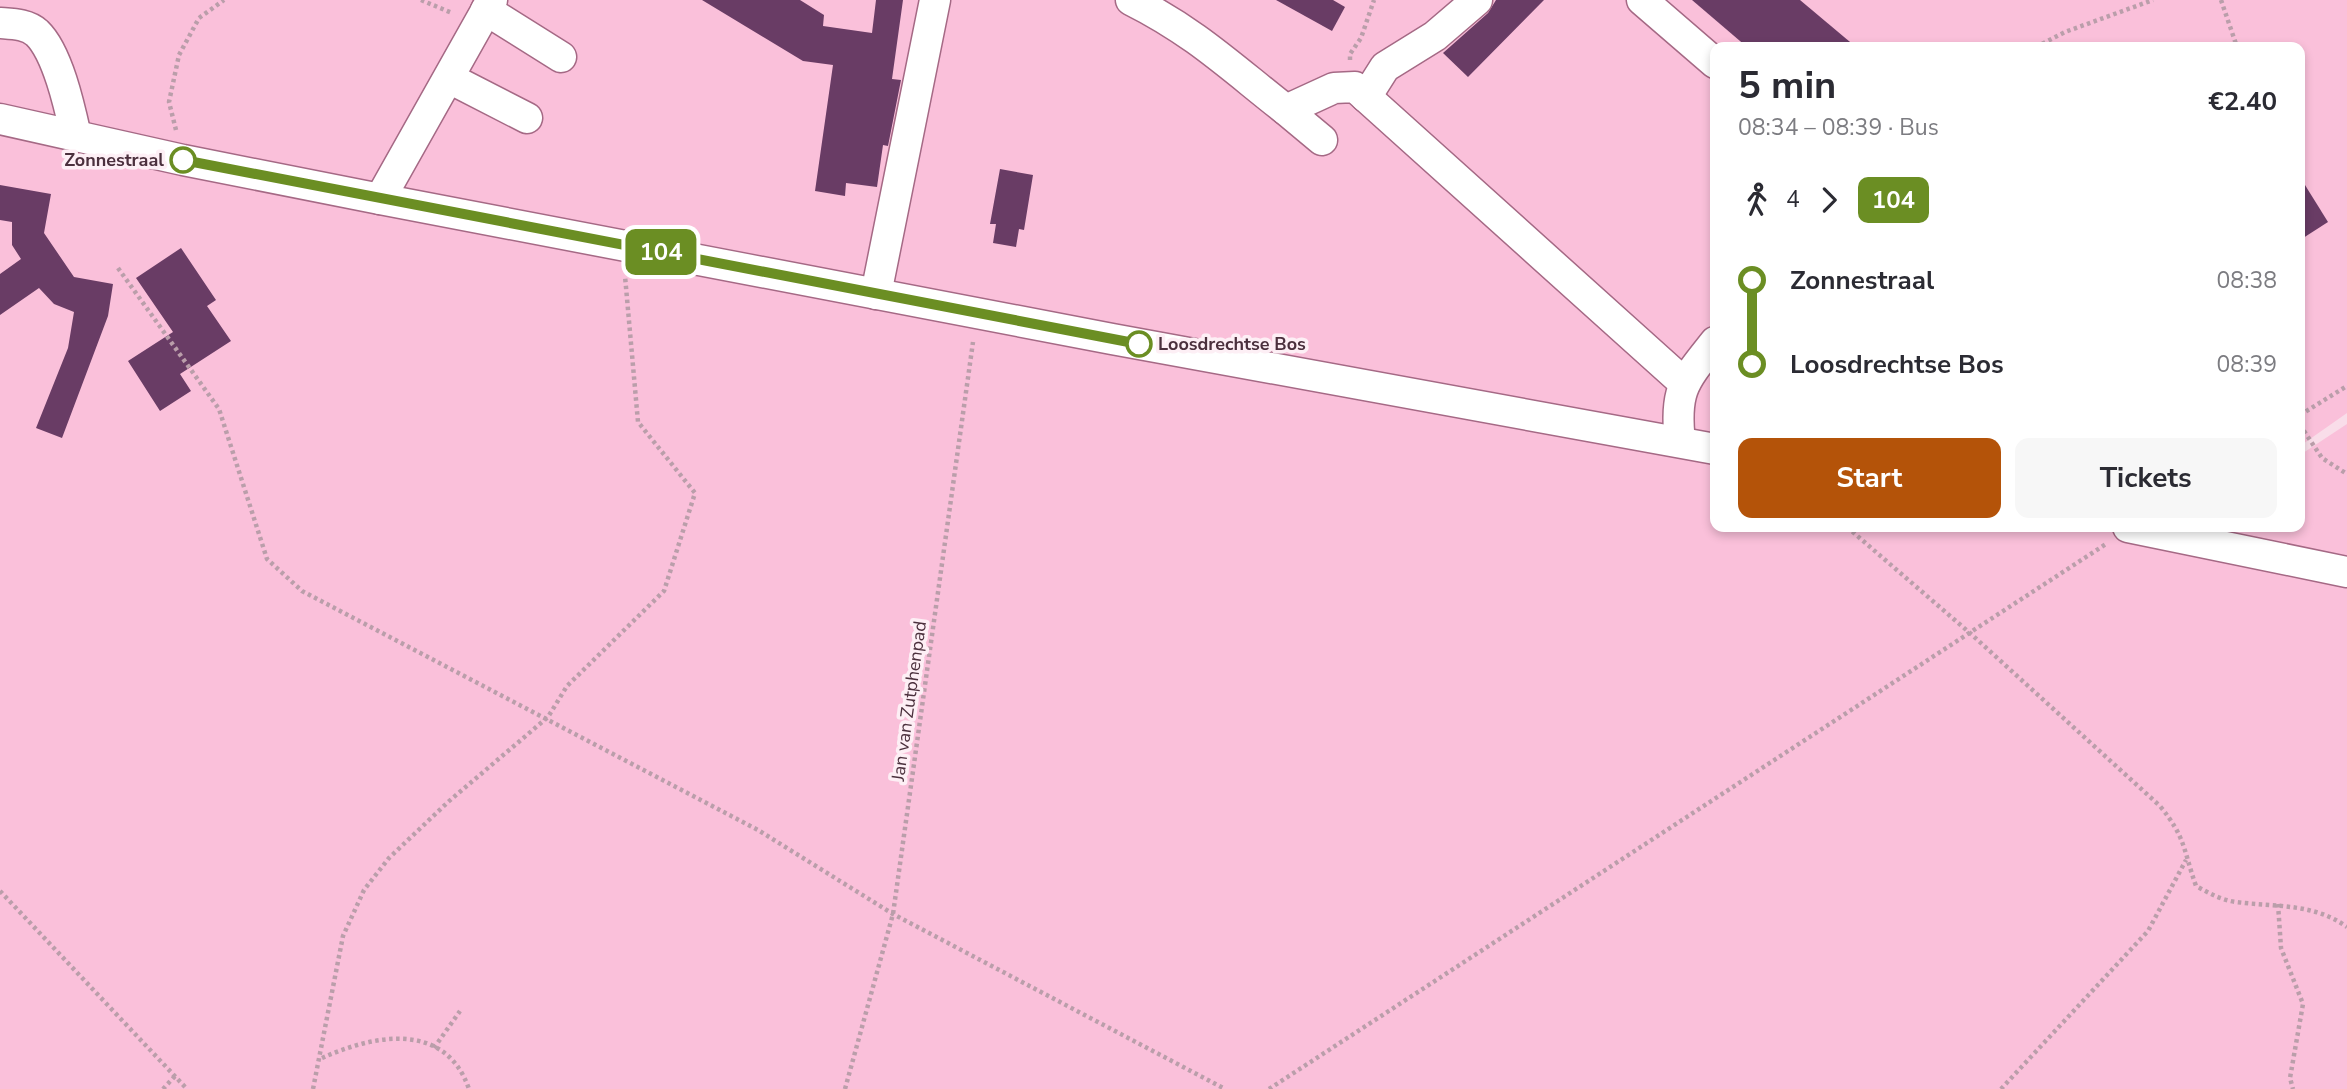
<!DOCTYPE html>
<meta charset="utf-8">
<style>
body{margin:0;font-family:"Nunito Sans",sans-serif;background:#f7f7f7;color:#2b2b33;height:100vh;display:flex;flex-direction:column;font-size:26px;white-space:nowrap}
*{box-sizing:border-box;margin:0}
p{font-size:23px;color:#7c7c81}
.icon{flex:none;width:38px;height:38px;fill:none;stroke:currentColor;stroke-width:2;stroke-linecap:round;stroke-linejoin:round}
.map{position:relative;flex:1;overflow:hidden}
.details{position:absolute;left:1710px;top:42px;width:595px;height:490px;display:flex;flex-direction:column;background:#fff;border-radius:14px;box-shadow:0 4px 10px #0003}
.details>*{flex:none}
.badge{padding:0 14px;border-radius:10px;font-size:24px;line-height:46px}
.map>.badge{position:absolute;translate:-50% -50%;box-shadow:0 0 0 4px #fff}
.legs{display:flex;align-items:center;gap:10px;height:77px;padding:0 28px;font-size:23px}
.legs p{margin-inline-start:auto}
.head{display:flex;align-items:center;justify-content:space-between;height:119px;padding:0 28px}
h1{font-size:38px;font-weight:700;line-height:52px}
.action{display:flex;gap:14px;margin-top:auto;padding:14px 28px}
.action a{flex:1;height:80px;border-radius:14px;background:#b45309;color:#fff;font-size:28px;font-weight:700;line-height:80px;text-align:center}
.action a+a{background:#f7f7f7;color:#2b2b33}
ul{padding:0 28px;list-style:none}
li{display:flex;align-items:center;gap:24px;height:84px;font-size:26px}
li i{display:grid;place-items:center;width:10px;height:100%;margin:0 9px;background:currentColor}
li i::after{content:'';width:18px;height:18px;margin:-9px;border:5px solid;border-radius:50%;background:#fff}
li p{margin-inline-start:auto}
li:first-child i{background:linear-gradient(#0000 50%,currentColor 0)}
li:last-child i{background:linear-gradient(currentColor 50%,#0000 0)}
.map>svg:first-child{display:block}
.green{fill:#fac0da}
.building{fill:#693c65}
.lines{fill:none;stroke-linecap:round;stroke-linejoin:round}
.minor-casing{stroke:#a56985;stroke-width:33}
.path{stroke:#ba9eaa;stroke-width:4.5;stroke-dasharray:3.5 3.5;stroke-linecap:butt}
.minor{stroke:#fff;stroke-width:30}
.line-1-casing{stroke:#fff;stroke-width:16}
.line-1{stroke:#6b8e23;stroke-width:10}
.stop-1-dot{fill:#fff;stroke:#6b8e23;stroke-width:3.5}
.labels{text-anchor:middle;stroke-width:7;stroke-linejoin:round;paint-order:stroke}
.stop-label{font-size:18px;font-weight:bold;fill:#4b303d;stroke:#fdeff5;text-anchor:end}
.street-label{font-size:18px;fill:#4b303d;stroke:#fdeff5}
</style>
<div class="map">
<svg width="2347" height="1089" viewBox="0 0 2347 1089">
<rect width="100%" height="100%" fill="#f9dde9"/>
<!-- green -->
<g class="green">
<path d="M 0,0 L 2347,0 L 2347,413 L 2300,446 L 2300,47 L 1715,47 L 1715,527 L 2183,527 L 2347,582 L 2347,1089 L 0,1089 Z"/>
<path d="M 2347,424 L 2347,556 L 2194,527 L 2300,527 L 2300,455 Z"/>
</g>
<!-- building -->
<g class="building">
<path d="M 702,0 L 800,0 L 824,15 L 823,26 L 872,33 L 876,0 L 903,0 L 892,79 L 901,80 L 888,146 L 883,145 L 877,187 L 846,183 L 845,196 L 815,191 L 833,65 L 803,61 Z"/>
<path d="M 1276,0 L 1333,0 L 1345,7 L 1332,31 Z"/>
<path d="M 1496,0 L 1544,0 L 1468,77 L 1443,53 L 1488,13 Z"/>
<path d="M 1692,0 L 1800,0 L 1856,47 L 1747,47 Z"/>
<path d="M 1000,169 L 1033,175 L 1024,230 L 1019,229 L 1016,247 L 993,243 L 996,224 L 990,224 Z"/>
<path d="M 2300,177 L 2328,222 L 2300,240 Z"/>
<path d="M 0,185 L 51,194 L 44,233 L 74,277 L 113,284 L 108,316 L 62,438 L 36,428 L 68,348 L 74,312 L 54,304 L 39,288 L 0,315 L 0,274 L 21,259 L 12,245 L 12,222 L 0,220 Z"/>
<path d="M 181,248 L 216,300 L 207,306 L 231,341 L 180,374 L 191,391 L 160,411 L 128,361 L 173,332 L 136,278 Z"/>
</g>
<g class="lines">
<defs>
<g id="minor">
<path d="M 1131,0 C 1195,32 1231,67 1286,110 L 1334,88 L 1355,87 L 1683,382"/>
<path d="M 1642,0 L 1715,63"/>
<path d="M 486,10 L 561,57"/>
<path d="M 0,23 C 13,24 27,24 37,33 C 58,53 70,109 76,136"/>
<path d="M 449,78 L 527,118"/>
<path d="M 1366,97 L 1385,67 L 1435,36 L 1477,0"/>
<path d="M 1286,110 L 1322,140"/>
<path d="M 0,119 L 183,160 L 380,199 L 1112,339 L 1715,449"/>
<path d="M 380,199 L 492,0"/>
<path d="M 876,294 L 935,0"/>
<path d="M 1680,442 C 1674,390 1684,381 1715,342"/>
<path d="M 2128,527 L 2347,572"/>
</g>
</defs>
<!-- minor casing -->
<use href="#minor" class="minor-casing"/>
<!-- path -->
<g class="path">
<path d="M 421,0 L 452,13"/>
<path d="M 2221,0 L 2237,47"/>
<path d="M 2036,47 L 2065,32 L 2153,0"/>
<path d="M 1350,60 L 1350,54 L 1361,38 L 1374,0"/>
<path d="M 176,130 L 169,102 L 179,55 L 199,18 L 224,0"/>
<path d="M 118,268 L 219,409 L 267,559 L 302,591 L 758,830 L 893,914 L 1225,1089"/>
<path d="M 2300,415 L 2347,386"/>
<path d="M 2300,425 L 2322,458 L 2347,474"/>
<path d="M 1847,527 L 1971,634 L 2160,806 C 2186,838 2183,849 2196,886 C 2209,893 2221,900 2236,902 C 2275,907 2314,903 2347,927"/>
<path d="M 0,891 L 187,1089"/>
<path d="M 2278,904 L 2281,948 L 2303,1004 L 2290,1078 L 2293,1089"/>
<path d="M 434,1048 L 460,1011"/>
<path d="M 322,1058 C 373,1035 445,1020 469,1089"/>
<path d="M 163,1089 L 175,1076"/>
<path d="M 313,1089 L 343,936 L 364,890 L 389,858 L 448,802 L 548,717 L 567,686 L 664,591 L 695,493 L 638,422 L 625,276"/>
<path d="M 845,1089 L 893,914 L 973,342"/>
<path d="M 1269,1089 L 2106,544"/>
<path d="M 2001,1089 L 2148,931 L 2186,860"/>
</g>
<!-- minor -->
<use href="#minor" class="minor"/>
</g>
<g class="lines">
<defs>
<path id="line-1" d="M 183,160 L 1139,344"/>
</defs>
<!-- line-1 casing -->
<use href="#line-1" class="line-1-casing"/>
<!-- line-1 -->
<use href="#line-1" class="line-1"/>
</g>
<!-- markers -->
<g class="stop-1-dot">
<circle cx="183" cy="160" r="12"/>
<circle cx="1139" cy="344" r="12"/>
</g>
<g class="labels">
<!-- stop labels -->
<g class="stop-label">
<text x="164" y="166">Zonnestraal</text>
<text x="1158" y="350" text-anchor="start">Loosdrechtse Bos</text>
</g>
<!-- street labels -->
<g class="street-label">
<text transform="translate(909 701) rotate(-82)" y="6">Jan van Zutphenpad</text>
</g>
</g>
</svg>
<b class="badge" style="left:661px;top:252px;background:#6b8e23;color:#fff">104</b>
<section class="details">
<div class="head"><div><h1>5 min</h1><p>08:34 – 08:39 · Bus</p></div><b>€2.40</b></div>
<div class="legs"><svg class="icon" aria-label="walk" viewBox="0 0 24 24"><circle cx="13" cy="4" r="2"/><path d="M13 8l-2 6 4 7M11 14l-3 7M7 12l3-4h3l4 4"/></svg>4<svg class="icon" aria-label="forward" viewBox="0 0 24 24"><path d="M9 5l7 7-7 7"/></svg><b class="badge" style="background:#6b8e23;color:#fff">104</b></div>
<ul>
<li><i style="color:#6b8e23"></i><b>Zonnestraal</b><p>08:38</p></li>
<li><i style="color:#6b8e23"></i><b>Loosdrechtse Bos</b><p>08:39</p></li>
</ul>
<div class="action"><a>Start</a><a>Tickets</a></div>
</section>
</div>
